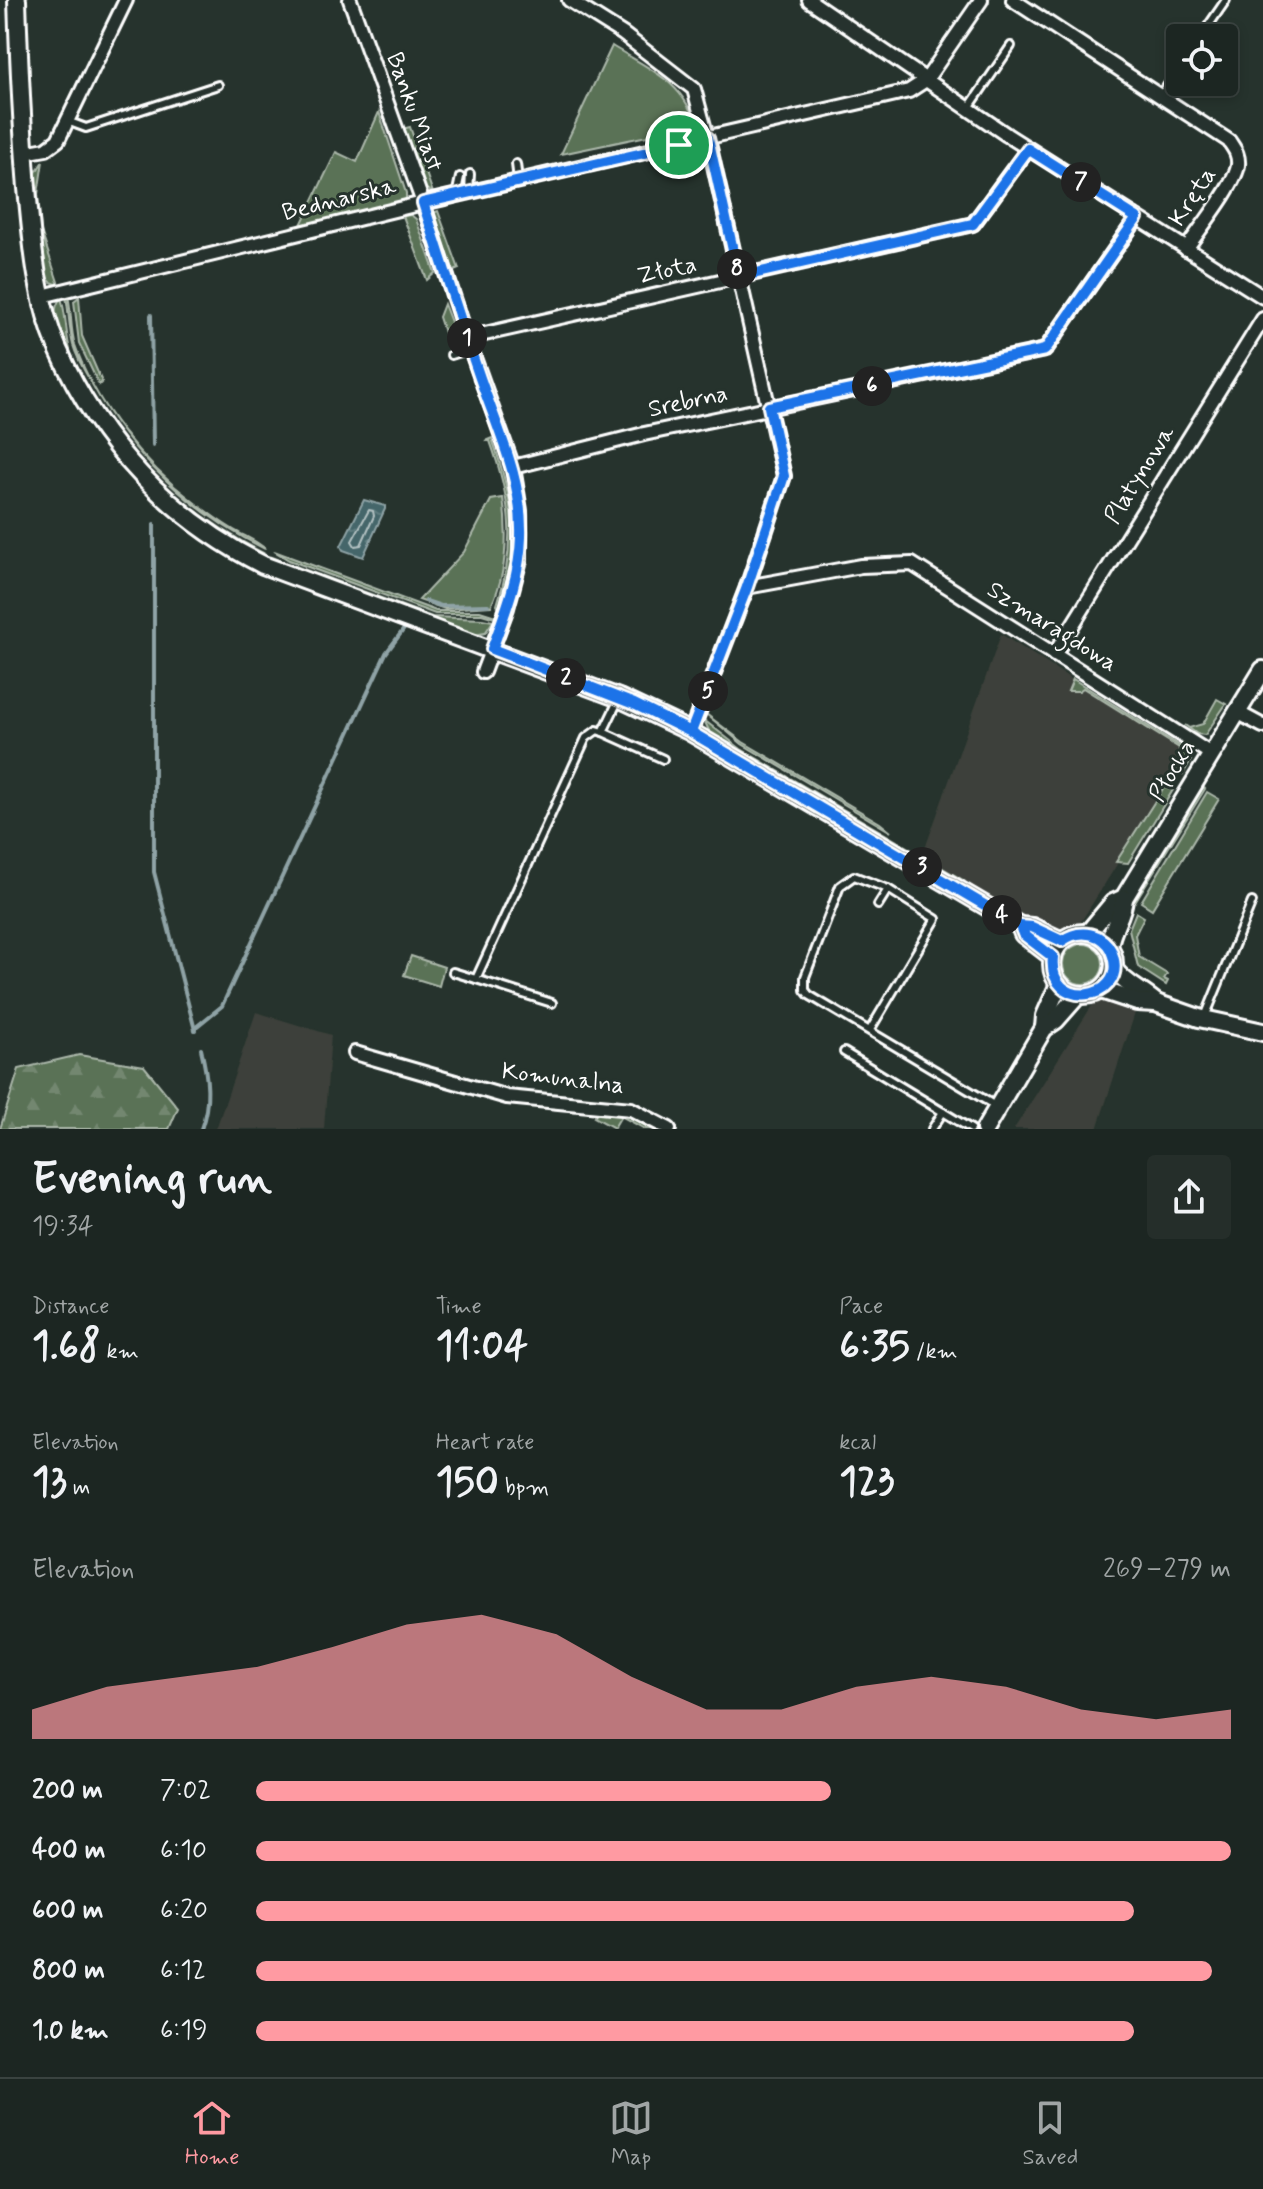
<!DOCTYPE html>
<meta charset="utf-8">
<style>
:root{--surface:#1c2622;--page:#252e2a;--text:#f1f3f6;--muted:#a0a5a5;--line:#3a4340;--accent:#ff9aa2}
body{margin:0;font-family:Mynerve,sans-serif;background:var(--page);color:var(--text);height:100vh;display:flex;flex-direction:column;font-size:30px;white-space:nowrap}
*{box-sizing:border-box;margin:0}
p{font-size:26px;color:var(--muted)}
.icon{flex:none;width:44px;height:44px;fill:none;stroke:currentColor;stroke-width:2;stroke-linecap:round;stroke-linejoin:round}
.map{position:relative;height:1129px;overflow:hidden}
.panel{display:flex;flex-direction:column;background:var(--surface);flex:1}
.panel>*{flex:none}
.fabs{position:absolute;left:1166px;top:24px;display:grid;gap:16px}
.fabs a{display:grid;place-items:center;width:72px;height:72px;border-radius:8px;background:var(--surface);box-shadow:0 4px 12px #0003,0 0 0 2px var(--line);font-size:40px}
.pin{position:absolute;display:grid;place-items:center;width:68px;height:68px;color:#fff;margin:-34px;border:4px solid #fff;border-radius:50%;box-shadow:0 2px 8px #0007}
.km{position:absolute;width:40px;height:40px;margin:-20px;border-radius:50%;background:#222;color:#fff;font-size:22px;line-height:40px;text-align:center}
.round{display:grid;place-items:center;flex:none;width:84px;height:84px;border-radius:8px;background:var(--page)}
.head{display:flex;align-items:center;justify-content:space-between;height:136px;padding:0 32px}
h1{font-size:44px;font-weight:700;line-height:60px}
.stats{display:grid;grid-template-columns:repeat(3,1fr);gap:12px;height:136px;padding:8px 32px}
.stats div{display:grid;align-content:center}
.stats b{font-size:40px;font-weight:700}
.stats small{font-size:22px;font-weight:400}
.stats p{font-size:22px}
.chart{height:224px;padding:16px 32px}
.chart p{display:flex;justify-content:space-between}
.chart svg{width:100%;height:144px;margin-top:8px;fill:var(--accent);opacity:.7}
ul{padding:0 32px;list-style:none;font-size:26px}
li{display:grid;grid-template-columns:128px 96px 1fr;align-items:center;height:60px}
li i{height:20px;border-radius:10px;background:var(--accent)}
.dock{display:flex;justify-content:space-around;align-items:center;height:112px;border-top:2px solid var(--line);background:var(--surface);font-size:22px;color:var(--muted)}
.dock a{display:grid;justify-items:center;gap:4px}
.dock .on{color:var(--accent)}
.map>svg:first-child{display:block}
</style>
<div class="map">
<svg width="1263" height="1129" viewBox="0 0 1263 1129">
<defs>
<pattern id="forest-firs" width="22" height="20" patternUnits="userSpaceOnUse" patternTransform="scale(2)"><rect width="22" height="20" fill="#5a7257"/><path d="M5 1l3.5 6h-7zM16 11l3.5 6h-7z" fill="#738770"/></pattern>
<pattern id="park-crowns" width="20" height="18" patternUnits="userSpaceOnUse" patternTransform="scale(2)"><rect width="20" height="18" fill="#5a7257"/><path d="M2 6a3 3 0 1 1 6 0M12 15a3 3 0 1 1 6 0" fill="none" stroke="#738770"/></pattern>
<pattern id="water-ripples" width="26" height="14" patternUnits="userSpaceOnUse" patternTransform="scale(2)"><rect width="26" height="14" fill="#44666a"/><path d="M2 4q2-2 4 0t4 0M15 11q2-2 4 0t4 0" fill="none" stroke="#607d80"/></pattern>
</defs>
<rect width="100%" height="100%" fill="#26332d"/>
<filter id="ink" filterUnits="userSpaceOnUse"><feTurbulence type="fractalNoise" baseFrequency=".0125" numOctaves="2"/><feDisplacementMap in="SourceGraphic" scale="16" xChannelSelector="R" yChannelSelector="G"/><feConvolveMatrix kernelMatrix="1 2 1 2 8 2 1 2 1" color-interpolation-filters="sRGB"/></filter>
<g filter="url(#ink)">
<!-- built -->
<g fill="#3c413a">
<path d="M1001,634L1179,748L1182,761L1067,944L922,857Z"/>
<path d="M1098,996L1137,1007L1097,1129H1014Z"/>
<path d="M256,1012L331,1035L324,1129H216Z"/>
</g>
<!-- grass -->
<g fill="#5a7257" stroke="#acb8ab" stroke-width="2">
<path d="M612,46C646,67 687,83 695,126L561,154Z"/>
<path d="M379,112L406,193V199L402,203L299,229L336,152L357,162Z"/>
<path d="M410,127L433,193L423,187L402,129Z"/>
<path d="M43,161L38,194L41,231L59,285L51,282L45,276L41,254L33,177Z"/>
<path d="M438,211L459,269L452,272L433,217V213Z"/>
<path d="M411,215L416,219L435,273L427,280L403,216Z"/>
<path d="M66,296H68C72,312 70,329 75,345C96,406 143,463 194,502C207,512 220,522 234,530C244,536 259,542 265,549C192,513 131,456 92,384C85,372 77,359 73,345C69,330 69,312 66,296Z"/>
<path d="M79,297L82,336L102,382L99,385L79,343L74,301Z"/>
<path d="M61,298C67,316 65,335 71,353C105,441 181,510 263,553L261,555C175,508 100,437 65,344C59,328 49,313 61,298Z"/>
<path d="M444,304L461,348L450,351L439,317Z"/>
<path d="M492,438C513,499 522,546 499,608L497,605C517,544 511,500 490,441H485Z"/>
<path d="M503,498C508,534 507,573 491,606L445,609L419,600L464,552L491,500Z"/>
<path d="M274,551L436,611H480L496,616L495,618L482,614H435L289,560Z"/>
<path d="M271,557L432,617L482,619L493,621L485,633L474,635L289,568L272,561Z"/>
<path d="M1073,679L1186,750L1191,760L1183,774H1172L1179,762V748L1083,688L1079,691H1068Z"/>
<path d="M1217,699L1226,704L1205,735L1197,734L1185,725L1189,728L1203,724Z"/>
<path d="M706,714L743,742L880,823L891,832L742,744Z"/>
<path d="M704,720L741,749L963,880L958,881L711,735Z"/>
<path d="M1164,787L1173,790L1128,863L1116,862Z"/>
<path d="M1203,787L1205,789L1136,900V897Z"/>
<path d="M1207,792L1219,799L1152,909L1141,902Z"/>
<path d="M1136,912L1144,917L1135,935L1139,957L1167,974L1164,979L1168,981L1166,985L1138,967L1129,929Z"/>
<circle cx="1083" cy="964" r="20"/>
<path d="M609,1110L633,1115L658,1129H645L621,1116L614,1128L594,1117L599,1112Z"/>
</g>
<!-- forest -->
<path fill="url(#forest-firs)" stroke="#acb8ab" stroke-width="2" d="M79,1055L144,1066L178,1108L169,1129H0L19,1069Z"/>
<!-- park -->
<path fill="url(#park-crowns)" stroke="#acb8ab" stroke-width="2" d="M411,956L444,967L439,986L404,975Z"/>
<!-- water -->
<path fill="url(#water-ripples)" stroke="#8fa3a6" stroke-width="2" d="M364,500L385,506V509L363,557L343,550L341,546Z"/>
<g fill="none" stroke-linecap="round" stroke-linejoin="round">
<!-- shore -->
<path stroke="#b4c2c3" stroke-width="2" d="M369,510L373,511L374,516L361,545L355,546L352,541Z"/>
<!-- stream -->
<g stroke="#8fa3a6" stroke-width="4">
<path d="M151,315L153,445"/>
<path d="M154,524V872L195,1030"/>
<path d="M426,601L441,606L488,605"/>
<path d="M196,1027L222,1006L386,653L404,629"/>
<path d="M201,1049C208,1078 211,1101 201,1129"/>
</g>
<defs>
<g id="service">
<path d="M1200,38L1226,0"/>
<path d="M1160,96L1180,68"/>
<path d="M968,109L1011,46"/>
<path d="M67,121L86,128L218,85"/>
<path d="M516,164L518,180"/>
<path d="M469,191L470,174"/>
<path d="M456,196L460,177"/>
<path d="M451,355L470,349"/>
<path d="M618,701L603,732L663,759"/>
<path d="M878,905L888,889"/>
<path d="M453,972L476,979"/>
<path d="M552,1003L476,979L586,738L597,730L603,732"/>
<path d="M1205,1017L1252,902"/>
<path d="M870,1030L936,919L888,889L854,876L840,886L805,977V990L809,995L997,1107"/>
<path d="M844,1052L971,1129"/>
<path d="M932,1129L943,1112"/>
</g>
<g id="minor">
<path d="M350,0L423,203L467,338L513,467L520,511V560L507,608L483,672"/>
<path d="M569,0L623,34L694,89L710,148L784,476L747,587L691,732"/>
<path d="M809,0L1007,135L1263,297"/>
<path d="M1013,0L1229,141C1234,149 1239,154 1238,165C1236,184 1198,231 1186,249"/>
<path d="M24,153L46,149L58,140L126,0"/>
<path d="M42,296L423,203L909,91L926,80L981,0"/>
<path d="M467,338L973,224L1028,149"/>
<path d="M513,467L644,434L1045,350L1137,218"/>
<path d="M747,587L861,566L912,564L1211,754"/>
<path d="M1054,655L1263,319"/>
<path d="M1237,712L1263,726"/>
<path d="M355,1053L507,1097L631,1109L669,1129"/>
</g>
<g id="tertiary">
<path d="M17,0C19,63 22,125 27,188C32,242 36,299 58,349C100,444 170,518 263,565L619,698L689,731L1020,926L1032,927L1062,941"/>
<path d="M1020,926L1023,934L1053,957"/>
<circle cx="1083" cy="964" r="31"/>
<path d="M1088,933L1113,903L1124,898L1263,670"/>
<path d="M1109,946C1111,929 1123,915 1124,898"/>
<path d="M1114,969C1124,984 1143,991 1156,1003"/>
<path d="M1101,990L1137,1002L1156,1003L1199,1018L1263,1032"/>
<path d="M1044,1028L1045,1016L1059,984"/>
<path d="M985,1129L1044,1028L1056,1020L1078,995"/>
</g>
</defs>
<!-- service casing -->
<use href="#service" stroke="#fff" stroke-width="12"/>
<!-- minor casing -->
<use href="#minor" stroke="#fff" stroke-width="18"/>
<!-- tertiary casing -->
<use href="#tertiary" stroke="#fff" stroke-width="22"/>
<!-- service -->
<use href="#service" stroke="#26332d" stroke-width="6"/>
<!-- minor -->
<use href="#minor" stroke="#26332d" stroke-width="12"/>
<!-- tertiary -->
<use href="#tertiary" stroke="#26332d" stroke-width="16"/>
</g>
</g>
<g fill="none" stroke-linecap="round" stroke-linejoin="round" filter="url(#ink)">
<defs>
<path id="route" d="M679,145L423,203C442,261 460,320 480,378C498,430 523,481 521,537C520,576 505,613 492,649L634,704L691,732L1020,926L1023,934L1053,957C1047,1012 1127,1002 1113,956C1111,948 1105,941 1098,937C1085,931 1073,933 1062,941L1032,927L1020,926L691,732L747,587L784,476L769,407L1045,350L1137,218L1028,149L973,224L739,277L708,138L679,145"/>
</defs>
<!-- route casing -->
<use href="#route" stroke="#fff" stroke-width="16"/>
<!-- route -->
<use href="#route" stroke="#1a73e8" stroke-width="10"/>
</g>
<g text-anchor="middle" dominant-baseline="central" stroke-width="6" stroke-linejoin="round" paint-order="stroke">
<!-- street labels -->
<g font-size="24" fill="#fff" stroke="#26332d">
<text transform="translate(414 112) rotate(70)">Banku Miast</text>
<text transform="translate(1193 197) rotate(-57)">Kręta</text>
<text transform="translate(339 200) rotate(-14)">Bednarska</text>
<text transform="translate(667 271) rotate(-12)">Złota</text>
<text transform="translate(688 402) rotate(-12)">Srebrna</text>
<text transform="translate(1140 475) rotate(-58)">Platynowa</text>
<text transform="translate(1052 627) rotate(32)">Szmaragdowa</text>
<text transform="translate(1173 771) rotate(-59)">Płocka</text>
<text transform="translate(563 1079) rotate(7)">Komunalna</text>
</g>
</g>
</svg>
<div class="fabs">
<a><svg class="icon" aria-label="locate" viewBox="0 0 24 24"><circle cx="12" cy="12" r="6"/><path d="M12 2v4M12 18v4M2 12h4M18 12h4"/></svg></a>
</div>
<div class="pin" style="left:679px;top:145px;background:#1e9e55"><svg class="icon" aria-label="arrive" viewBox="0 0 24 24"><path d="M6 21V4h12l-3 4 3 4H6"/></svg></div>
<b class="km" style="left:467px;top:338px">1</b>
<b class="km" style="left:566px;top:678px">2</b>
<b class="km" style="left:922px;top:867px">3</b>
<b class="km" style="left:1002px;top:915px">4</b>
<b class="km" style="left:708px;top:691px">5</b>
<b class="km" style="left:872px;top:386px">6</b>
<b class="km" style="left:1081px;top:182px">7</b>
<b class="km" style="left:737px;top:269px">8</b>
</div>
<section class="panel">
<div class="head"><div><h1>Evening run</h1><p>19:34</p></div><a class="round"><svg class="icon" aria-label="share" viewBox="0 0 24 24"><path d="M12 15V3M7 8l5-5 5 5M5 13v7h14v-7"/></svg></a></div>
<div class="stats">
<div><p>Distance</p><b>1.68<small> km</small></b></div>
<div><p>Time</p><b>11:04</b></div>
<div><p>Pace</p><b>6:35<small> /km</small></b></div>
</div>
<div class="stats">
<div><p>Elevation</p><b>13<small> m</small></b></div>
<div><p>Heart rate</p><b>150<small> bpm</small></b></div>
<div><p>kcal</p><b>123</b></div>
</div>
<div class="chart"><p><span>Elevation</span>269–279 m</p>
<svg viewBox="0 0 160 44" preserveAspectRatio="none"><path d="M0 44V35L10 28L20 25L30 22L40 16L50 9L60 6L70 12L80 25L90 35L100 35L110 28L120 25L130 28L140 35L150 38L160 35V44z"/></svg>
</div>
<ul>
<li><b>200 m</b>7:02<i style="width:59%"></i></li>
<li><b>400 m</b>6:10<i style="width:100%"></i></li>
<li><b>600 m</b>6:20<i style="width:90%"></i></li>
<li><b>800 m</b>6:12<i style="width:98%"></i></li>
<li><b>1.0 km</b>6:19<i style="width:90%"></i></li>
</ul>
</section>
<nav class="dock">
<a class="on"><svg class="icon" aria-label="home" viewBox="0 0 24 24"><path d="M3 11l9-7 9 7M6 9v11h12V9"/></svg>Home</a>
<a><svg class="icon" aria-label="map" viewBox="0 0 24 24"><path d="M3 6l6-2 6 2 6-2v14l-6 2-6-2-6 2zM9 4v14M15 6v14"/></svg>Map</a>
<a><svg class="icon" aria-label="saved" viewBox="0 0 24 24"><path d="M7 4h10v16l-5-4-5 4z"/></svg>Saved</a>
</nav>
